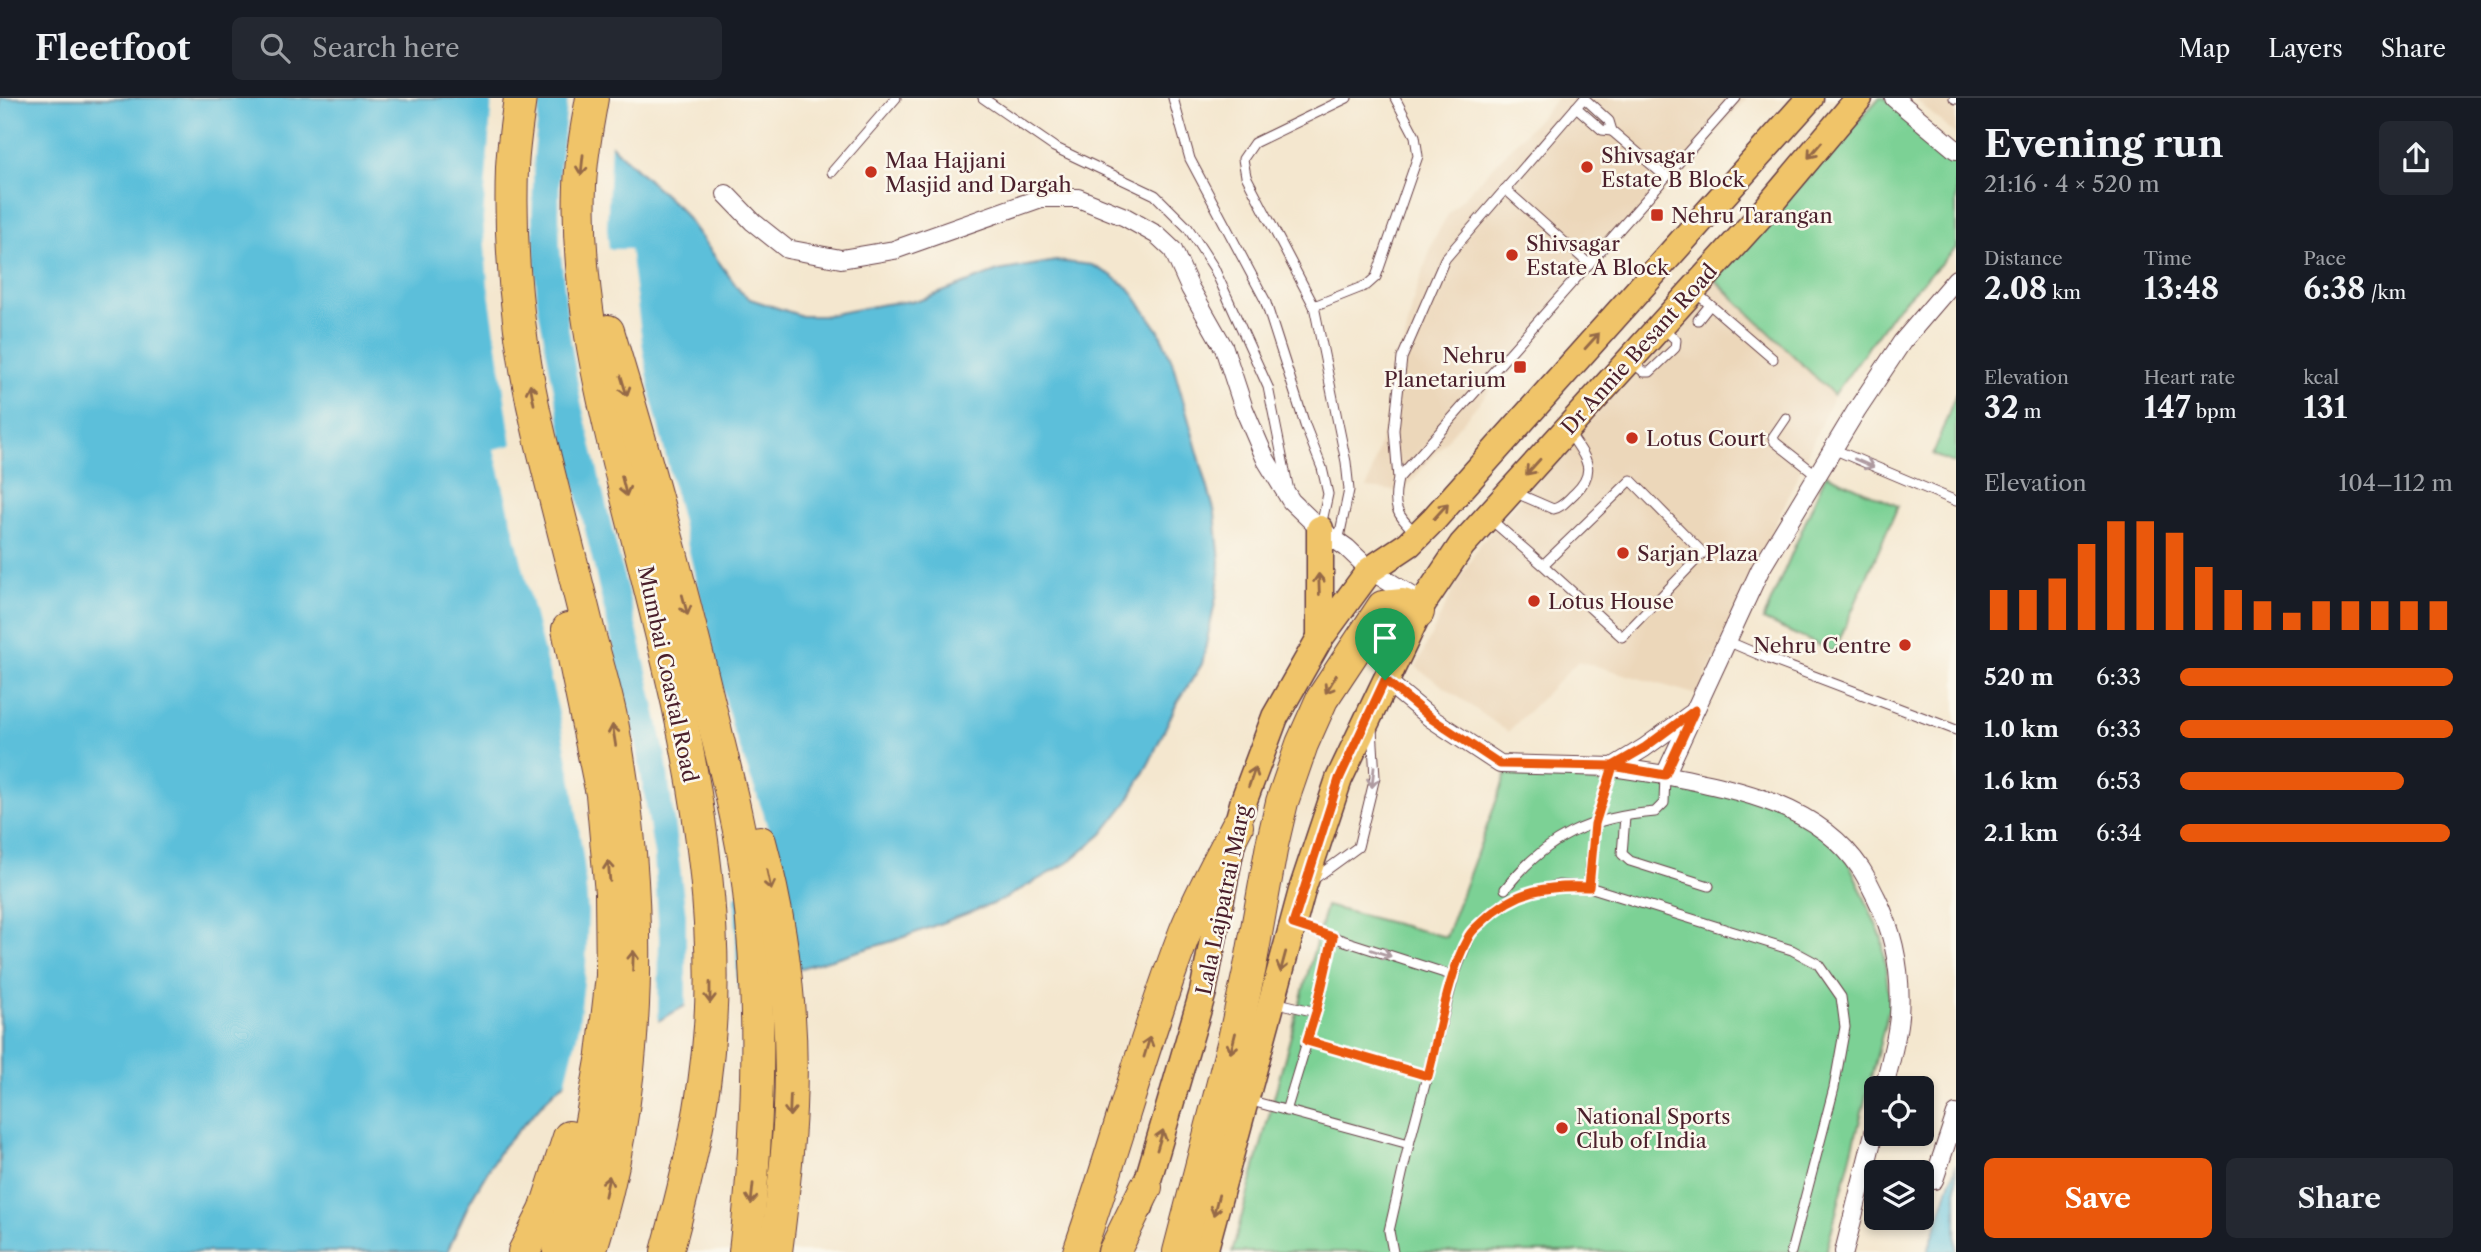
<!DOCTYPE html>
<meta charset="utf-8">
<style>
:root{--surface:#171b24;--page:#242831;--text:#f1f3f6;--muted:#9ea1a6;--line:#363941;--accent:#ea580c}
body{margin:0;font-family:"Libre Caslon Text",serif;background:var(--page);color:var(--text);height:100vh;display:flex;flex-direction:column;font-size:26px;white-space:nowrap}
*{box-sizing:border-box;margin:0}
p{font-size:23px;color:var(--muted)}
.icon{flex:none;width:38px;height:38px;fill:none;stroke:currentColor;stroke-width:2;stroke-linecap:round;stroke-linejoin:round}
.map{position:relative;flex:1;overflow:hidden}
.side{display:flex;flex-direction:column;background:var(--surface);width:525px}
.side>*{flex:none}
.tools{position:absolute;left:1864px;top:978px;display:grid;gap:14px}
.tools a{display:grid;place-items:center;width:70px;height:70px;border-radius:10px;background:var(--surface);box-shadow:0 4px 10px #0003;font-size:35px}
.pin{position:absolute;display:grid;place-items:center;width:60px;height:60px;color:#fff;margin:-72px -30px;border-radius:50% 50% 50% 0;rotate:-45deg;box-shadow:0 0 7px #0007}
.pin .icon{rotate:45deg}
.round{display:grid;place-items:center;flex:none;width:74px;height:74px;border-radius:10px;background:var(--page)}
.summary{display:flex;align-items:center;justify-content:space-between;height:119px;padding:0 28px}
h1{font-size:38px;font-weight:800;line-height:52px}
.figures{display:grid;grid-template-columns:repeat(3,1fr);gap:10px;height:119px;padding:7px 28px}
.figures div{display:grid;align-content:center}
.figures b{font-size:30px;font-weight:800}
.figures small{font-size:19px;font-weight:400}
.figures p{font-size:19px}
.chart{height:196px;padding:14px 28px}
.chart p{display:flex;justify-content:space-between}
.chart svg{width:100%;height:126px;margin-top:7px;stroke:var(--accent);stroke-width:6}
.button{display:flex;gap:14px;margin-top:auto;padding:14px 28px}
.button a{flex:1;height:80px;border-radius:10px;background:var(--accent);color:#fff;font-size:28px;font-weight:800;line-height:80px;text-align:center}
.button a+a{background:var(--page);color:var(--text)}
ul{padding:0 28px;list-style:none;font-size:23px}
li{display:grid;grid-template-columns:112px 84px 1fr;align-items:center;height:52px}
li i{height:18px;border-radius:9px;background:var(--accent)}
header{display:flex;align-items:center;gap:42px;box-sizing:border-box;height:98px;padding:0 35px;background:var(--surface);border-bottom:2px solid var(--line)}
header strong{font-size:33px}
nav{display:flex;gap:38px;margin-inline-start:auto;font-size:24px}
.search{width:490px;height:63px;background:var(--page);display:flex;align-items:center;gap:18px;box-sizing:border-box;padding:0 24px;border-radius:10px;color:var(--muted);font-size:26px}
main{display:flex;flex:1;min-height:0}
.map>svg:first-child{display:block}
</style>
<header>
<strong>Fleetfoot</strong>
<div class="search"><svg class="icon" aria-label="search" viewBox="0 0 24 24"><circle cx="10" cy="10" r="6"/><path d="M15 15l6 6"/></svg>Search here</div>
<nav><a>Map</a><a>Layers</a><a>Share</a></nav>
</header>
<main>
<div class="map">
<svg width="1956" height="1154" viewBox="0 0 1956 1154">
<rect width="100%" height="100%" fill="#fbf7ec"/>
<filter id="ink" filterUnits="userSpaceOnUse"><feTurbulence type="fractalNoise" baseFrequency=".0143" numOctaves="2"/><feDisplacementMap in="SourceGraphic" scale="14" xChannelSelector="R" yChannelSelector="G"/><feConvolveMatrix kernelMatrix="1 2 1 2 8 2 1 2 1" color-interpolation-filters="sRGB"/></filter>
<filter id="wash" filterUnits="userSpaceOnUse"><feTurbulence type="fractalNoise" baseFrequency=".00686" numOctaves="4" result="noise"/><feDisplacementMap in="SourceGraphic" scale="28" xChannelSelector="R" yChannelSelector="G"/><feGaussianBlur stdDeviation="1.57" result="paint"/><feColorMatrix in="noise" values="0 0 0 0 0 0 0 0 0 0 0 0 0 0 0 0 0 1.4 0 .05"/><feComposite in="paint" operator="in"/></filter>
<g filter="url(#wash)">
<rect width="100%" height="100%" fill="#f4e7cf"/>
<!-- built -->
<g fill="#ecd7ba">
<path d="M1558,0H1747L1574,194L1405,391L1397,393L1367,390L1393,299L1414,199L1434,141L1449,115Z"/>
<path d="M1914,0H1956V37Z"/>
<path d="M1715,182L1834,297L1698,597L1578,563L1508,634L1416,569L1453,492L1481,445Z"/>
</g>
<!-- green -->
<g fill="#7cd195" stroke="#637860" stroke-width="2">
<path d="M1879,0H1885L1956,60V150L1895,212L1834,297L1715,182Z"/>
<path d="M1956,295V366L1933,357Z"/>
<path d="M1826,376L1898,408L1834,554L1763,522Z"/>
<path d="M1510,666L1602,686L1711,688L1783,704L1844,753L1882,840L1890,906L1826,1154H1232L1326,808L1446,839Z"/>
</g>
<!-- water -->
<g fill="#5bbfda" stroke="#526f82" stroke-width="2">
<path d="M0,0H567L616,52L681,112L740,193L750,201L802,218H823L885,206L921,202L998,173L1056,163L1092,167L1111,177L1129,190L1159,233L1172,263L1215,415L1220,464L1217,495L1202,566L1176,607L1150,663L1128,703L1102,736L1069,764L998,804L893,843L699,900L621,944L555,992L501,1051L470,1103L447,1154H0Z"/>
<path d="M1956,1066V1154H1928Z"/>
</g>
<!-- pier -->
<g fill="#f4e7cf">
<path d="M492,0H540L534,55L532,122L537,204L562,335L636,647L654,757L659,839L658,927L623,947L564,990L578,934L586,867L588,815L584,765L573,689L558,611L494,351L512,347L488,187L483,121Z"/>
<path d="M568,0H571L611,43L607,130L609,151H630L642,244L651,298L732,629L763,714L781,779L735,798L737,892L700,903L686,911V817L666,659L641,547L581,304L569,233L560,149L559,109L560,68Z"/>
</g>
</g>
<g filter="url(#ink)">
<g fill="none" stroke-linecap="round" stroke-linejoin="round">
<defs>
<g id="service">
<path d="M983,0L1054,49L1155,97L1188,130L1214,170L1268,289L1288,388"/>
<path d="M1173,0L1190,61L1265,202L1305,327L1322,370L1328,396L1321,428"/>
<path d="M1954,0L1956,1"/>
<path d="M1576,9L1602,32L1612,33L1609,23L1584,0"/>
<path d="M1612,33L1666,79"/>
<path d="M832,74L896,0"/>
<path d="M1505,91L1589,166"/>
<path d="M1694,193L1773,261"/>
<path d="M1314,208L1367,187L1376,179L1418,58L1415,38L1395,0"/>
<path d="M1698,222L1710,207"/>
<path d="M1632,264L1644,274H1650L1675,250L1676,242L1662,229"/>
<path d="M1786,320L1773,339L1775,344L1817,377"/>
<path d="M1833,351L1956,403"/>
<path d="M1398,381L1394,332L1402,260L1445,161L1584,0"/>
<path d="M1514,394L1553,411C1563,409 1568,401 1575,395C1600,371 1583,357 1568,333"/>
<path d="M1489,420L1543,467L1631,382L1703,455L1622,539L1543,467"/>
<path d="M1416,435C1396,417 1392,408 1398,381L1736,0"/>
<path d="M1338,444L1349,392L1346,364L1314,208L1246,78L1243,61L1254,45L1347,0"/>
<path d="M1727,543L1769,561L1956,632"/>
<path d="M1625,719L1622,756L1630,763L1709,788"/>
<path d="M1314,781L1358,749L1375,679L1372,630"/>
<path d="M1589,789L1595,726L1613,669"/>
<path d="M1505,791C1546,739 1590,719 1655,714L1664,705L1665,677"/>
<path d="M1295,827L1454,878"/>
<path d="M1274,904L1316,914"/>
<path d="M1307,943L1428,978"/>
<path d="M1248,1002L1409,1046"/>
<path d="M1286,1013L1316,914L1333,839"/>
<path d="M1393,1154L1389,1133L1409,1046L1454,878L1470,836L1491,815L1518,798L1558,787L1589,789L1792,852L1818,866L1841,899L1845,929L1834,990L1791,1154"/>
</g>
<g id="minor">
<path d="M1894,0L1956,52"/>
<path d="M726,96L753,124L787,151L841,161L894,152L1041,100H1078L1125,119L1157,137L1173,152L1190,190L1224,250L1244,311L1266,362L1291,403L1320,431L1347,450L1370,472L1420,503"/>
<path d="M1385,582L1432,621L1500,666L1613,669L1665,677L1760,472L1856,313L1902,244L1956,181"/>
<path d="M1613,669L1644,650L1691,616"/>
<path d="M1665,677C1735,691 1818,706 1861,771C1867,780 1871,790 1876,799C1895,837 1902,875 1899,918C1897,942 1889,967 1884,990"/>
<path d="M1934,1082L1956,1016"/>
<path d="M1844,1154L1876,1027"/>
</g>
<g id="primary">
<path d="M1320,540V431"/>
<path d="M1140,1109L1203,894L1231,749L1244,702L1275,619L1320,540L1370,472L1409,446L1434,421L1810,0"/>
<path d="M1204,1154L1303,789L1339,681L1423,505L1462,447L1760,118L1859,0"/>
</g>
<g id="motorway">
<path d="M520,0C517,23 513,47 512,70C509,160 519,251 540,339C556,406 574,472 590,539C598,567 606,595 612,624C645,799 644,984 590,1154"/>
<path d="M592,0C587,29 581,58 580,88C576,188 599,288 623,384C642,458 661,532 678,607C700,708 717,826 710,929C705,1006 687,1080 667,1154"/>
<path d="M608,233C645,356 679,480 709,605C723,664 740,725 748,785C763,908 759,1031 745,1154"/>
<path d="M760,744C783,830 794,920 790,1010C788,1058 782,1106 776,1154"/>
<path d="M524,1154L545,1113L569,1039"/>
<path d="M559,1154L583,1067L603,957L612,878L611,795L602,696L568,531"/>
<path d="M1079,1154C1116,1048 1145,938 1185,834C1200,797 1219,763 1237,728"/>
<path d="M1114,1154L1146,1089"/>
<path d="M1179,1154L1233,946L1250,869L1272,747L1282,704L1302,646L1322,601L1383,509L1403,507L1418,514"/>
</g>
</defs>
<!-- service casing -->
<use href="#service" stroke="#643d44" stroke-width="11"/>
<!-- minor casing -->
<use href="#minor" stroke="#643d44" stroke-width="20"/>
<!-- primary casing -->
<use href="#primary" stroke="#643d44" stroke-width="29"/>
<!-- motorway casing -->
<use href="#motorway" stroke="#643d44" stroke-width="34"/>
<!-- service -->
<use href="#service" stroke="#fff" stroke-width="9"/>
<!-- minor -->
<use href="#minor" stroke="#fff" stroke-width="18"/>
<!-- primary -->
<use href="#primary" stroke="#f0c469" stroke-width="26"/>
<!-- motorway -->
<use href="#motorway" stroke="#f0c469" stroke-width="32"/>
</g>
<!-- one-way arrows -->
<defs><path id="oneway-shaft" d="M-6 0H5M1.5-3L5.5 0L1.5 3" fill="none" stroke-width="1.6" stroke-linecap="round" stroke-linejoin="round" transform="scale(1.75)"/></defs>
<g stroke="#956947">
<use href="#oneway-shaft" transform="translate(1815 52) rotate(130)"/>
<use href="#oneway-shaft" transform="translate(582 67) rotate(96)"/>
<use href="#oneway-shaft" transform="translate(1592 243) rotate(-48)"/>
<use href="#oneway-shaft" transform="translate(624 288) rotate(73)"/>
<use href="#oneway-shaft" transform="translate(532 296) rotate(-101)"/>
<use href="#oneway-shaft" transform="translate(1533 369) rotate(132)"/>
<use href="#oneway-shaft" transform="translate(624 388) rotate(76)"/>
<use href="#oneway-shaft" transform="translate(1441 413) rotate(-48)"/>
<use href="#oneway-shaft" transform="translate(1319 486) rotate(-92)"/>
<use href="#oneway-shaft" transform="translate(685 507) rotate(75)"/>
<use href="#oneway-shaft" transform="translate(1331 586) rotate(121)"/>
<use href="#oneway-shaft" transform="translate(614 637) rotate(-99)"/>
<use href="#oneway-shaft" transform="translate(1252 679) rotate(-71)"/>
<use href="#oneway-shaft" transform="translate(609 773) rotate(-95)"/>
<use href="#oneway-shaft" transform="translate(769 782) rotate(78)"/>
<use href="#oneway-shaft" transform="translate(633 863) rotate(-88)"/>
<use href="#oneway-shaft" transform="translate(1283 864) rotate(105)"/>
<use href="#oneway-shaft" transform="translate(710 895) rotate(90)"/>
<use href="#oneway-shaft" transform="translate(1233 945) rotate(104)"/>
<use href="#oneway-shaft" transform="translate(1147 949) rotate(-73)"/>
<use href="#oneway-shaft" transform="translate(790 1008) rotate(92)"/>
<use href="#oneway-shaft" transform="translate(1160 1042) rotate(-73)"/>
<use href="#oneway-shaft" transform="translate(607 1088) rotate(-78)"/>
<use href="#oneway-shaft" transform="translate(752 1096) rotate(96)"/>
<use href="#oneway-shaft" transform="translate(1216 1107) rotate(105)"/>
</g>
<g stroke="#ae9aa0">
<use href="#oneway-shaft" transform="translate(1864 365) rotate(23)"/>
<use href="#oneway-shaft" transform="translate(1373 679) rotate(96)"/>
<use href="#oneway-shaft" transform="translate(1381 855) rotate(18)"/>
</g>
</g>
<g fill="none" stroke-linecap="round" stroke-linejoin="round" filter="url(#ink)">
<defs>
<path id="route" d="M1385,582L1339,681L1293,826L1333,839L1316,914L1307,943L1428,978C1439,936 1448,875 1469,838C1472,832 1479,827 1484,822C1516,792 1547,787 1589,789L1595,726L1613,668L1644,650L1695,612L1665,677L1613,668L1500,666L1432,621L1385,582"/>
</defs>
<!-- route casing -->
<use href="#route" stroke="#fff" stroke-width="14"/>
<!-- route -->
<use href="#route" stroke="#ea580c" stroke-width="9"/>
</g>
<!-- markers -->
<g fill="#c8321e" stroke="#fbf7ec" stroke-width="2.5">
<circle cx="1587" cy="69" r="7"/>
<circle cx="871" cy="74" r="7"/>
<rect x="1650" y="110" width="14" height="14" rx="3.5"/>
<circle cx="1512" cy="157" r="7"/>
<rect x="1513" y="262" width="14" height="14" rx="3.5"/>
<circle cx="1632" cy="340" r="7"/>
<circle cx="1623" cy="455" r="7"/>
<circle cx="1534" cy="503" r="7"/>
<circle cx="1905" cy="547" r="7"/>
<circle cx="1562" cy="1030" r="7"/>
</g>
<g text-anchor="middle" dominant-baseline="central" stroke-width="5" stroke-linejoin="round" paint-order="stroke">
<!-- poi labels -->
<g font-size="21" fill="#4a1f2b" stroke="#fbf7ec" text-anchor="start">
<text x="1601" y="57">Shivsagar<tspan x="1601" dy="24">Estate B Block</tspan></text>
<text x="885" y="62">Maa Hajjani<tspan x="885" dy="24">Masjid and Dargah</tspan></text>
<text x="1671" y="117">Nehru Tarangan</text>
<text x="1526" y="145">Shivsagar<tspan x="1526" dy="24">Estate A Block</tspan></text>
<text x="1506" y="257" text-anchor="end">Nehru<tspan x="1506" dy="24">Planetarium</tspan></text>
<text x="1646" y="340">Lotus Court</text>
<text x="1637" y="455">Sarjan Plaza</text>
<text x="1548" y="503">Lotus House</text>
<text x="1891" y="547" text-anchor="end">Nehru Centre</text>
<text x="1576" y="1018">National Sports<tspan x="1576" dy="24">Club of India</tspan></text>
</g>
<!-- street labels -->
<g font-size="21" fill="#4a1f2b" stroke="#fbf7ec">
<text transform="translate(1639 251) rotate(-48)">Dr Annie Besant Road</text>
<text transform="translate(668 576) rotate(78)">Mumbai Coastal Road</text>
<text transform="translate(1223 802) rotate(-78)">Lala Lajpatrai Marg</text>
</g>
</g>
</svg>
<div class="tools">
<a><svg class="icon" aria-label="locate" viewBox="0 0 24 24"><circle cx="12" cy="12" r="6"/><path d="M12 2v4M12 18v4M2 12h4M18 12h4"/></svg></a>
<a><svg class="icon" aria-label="layers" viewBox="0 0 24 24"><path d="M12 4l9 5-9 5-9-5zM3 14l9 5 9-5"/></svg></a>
</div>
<div class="pin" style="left:1385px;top:582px;background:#1e9e55"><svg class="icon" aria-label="arrive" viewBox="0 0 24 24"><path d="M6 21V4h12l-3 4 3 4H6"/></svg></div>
</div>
<section class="side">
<div class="summary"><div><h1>Evening run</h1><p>21:16 · 4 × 520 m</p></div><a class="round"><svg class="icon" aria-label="share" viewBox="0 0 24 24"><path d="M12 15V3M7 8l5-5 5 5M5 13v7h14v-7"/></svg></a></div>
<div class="figures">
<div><p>Distance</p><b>2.08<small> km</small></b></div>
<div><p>Time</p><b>13:48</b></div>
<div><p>Pace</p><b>6:38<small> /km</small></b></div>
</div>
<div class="figures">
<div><p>Elevation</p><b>32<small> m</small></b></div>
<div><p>Heart rate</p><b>147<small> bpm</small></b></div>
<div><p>kcal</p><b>131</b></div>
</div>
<div class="chart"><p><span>Elevation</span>104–112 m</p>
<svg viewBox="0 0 160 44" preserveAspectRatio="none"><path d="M5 44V30M15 44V30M25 44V26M35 44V14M45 44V6M55 44V6M65 44V10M75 44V22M85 44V30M95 44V34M105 44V38M115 44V34M125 44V34M135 44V34M145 44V34M155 44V34"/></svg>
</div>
<ul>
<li><b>520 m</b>6:33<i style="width:100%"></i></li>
<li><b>1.0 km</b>6:33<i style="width:100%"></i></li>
<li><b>1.6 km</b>6:53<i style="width:82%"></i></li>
<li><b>2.1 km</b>6:34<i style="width:99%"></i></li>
</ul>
<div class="button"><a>Save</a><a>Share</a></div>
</section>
</main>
